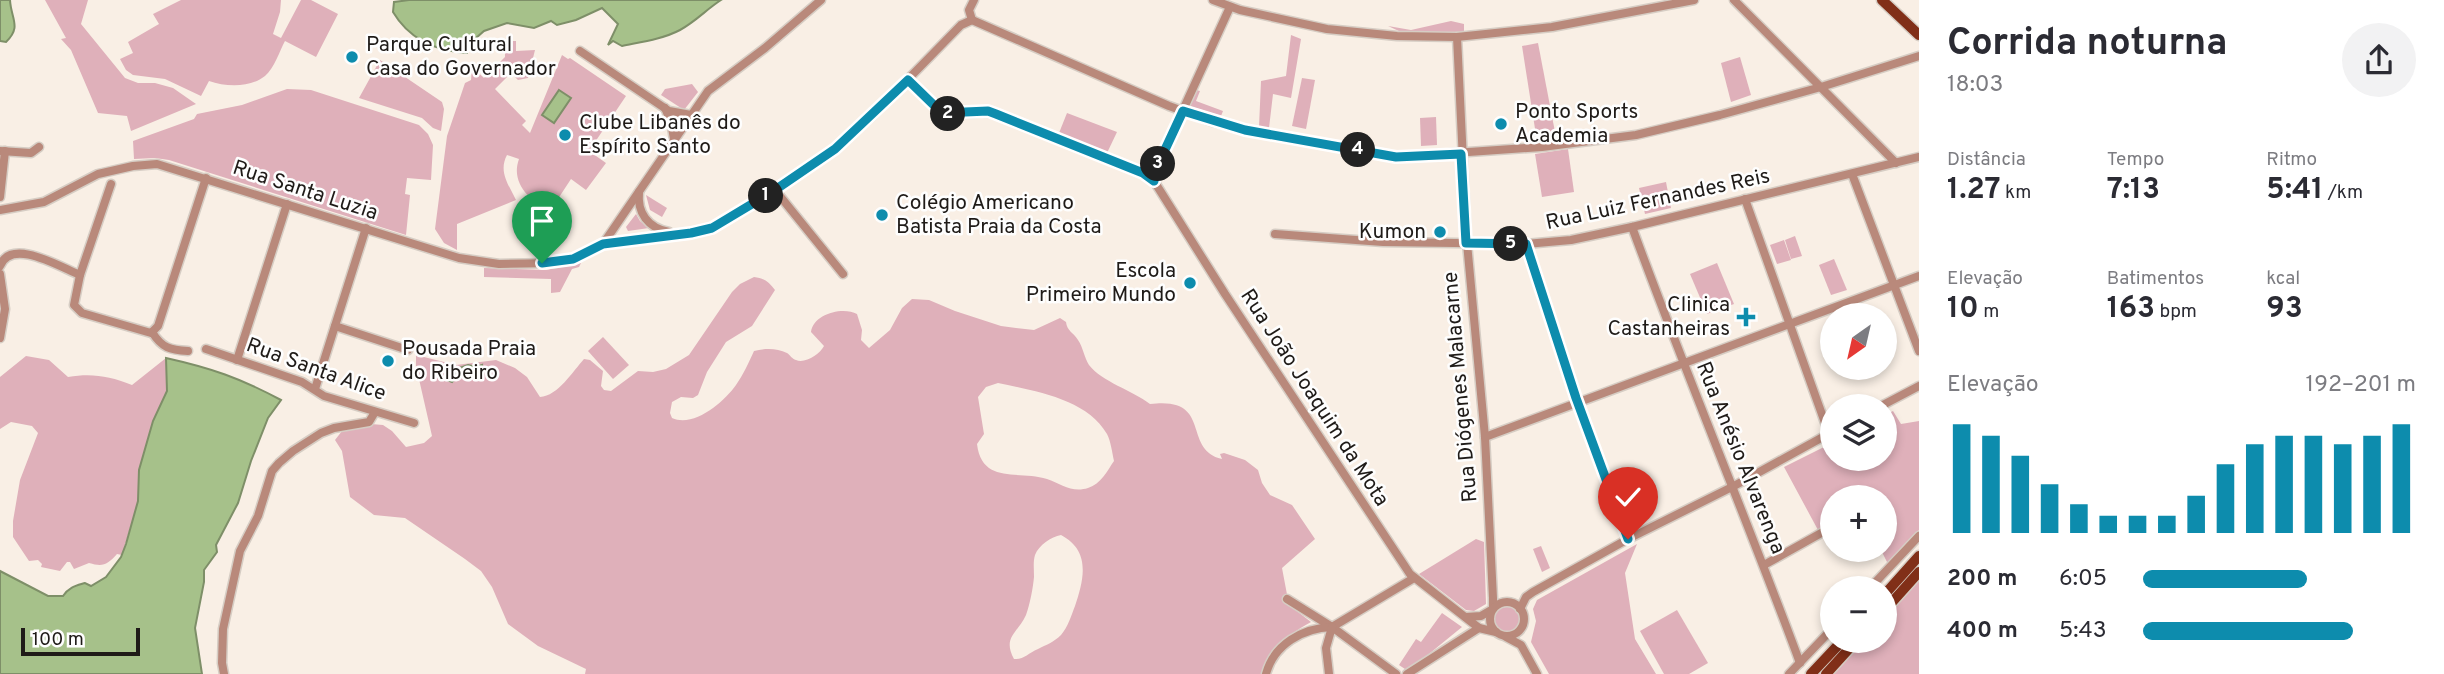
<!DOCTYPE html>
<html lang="pt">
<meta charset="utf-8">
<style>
:root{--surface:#fff;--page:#f2f2f3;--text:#2b2b33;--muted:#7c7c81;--accent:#0d8cad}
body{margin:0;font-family:Overpass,sans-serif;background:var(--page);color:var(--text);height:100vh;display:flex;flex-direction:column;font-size:26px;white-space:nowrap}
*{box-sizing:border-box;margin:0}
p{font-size:23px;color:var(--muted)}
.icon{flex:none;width:38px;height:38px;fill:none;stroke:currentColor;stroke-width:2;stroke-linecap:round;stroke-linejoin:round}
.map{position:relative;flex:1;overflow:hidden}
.drawer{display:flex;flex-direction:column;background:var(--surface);width:525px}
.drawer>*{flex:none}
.needle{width:46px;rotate:214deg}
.controls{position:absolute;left:1820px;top:303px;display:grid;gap:14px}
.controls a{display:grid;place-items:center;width:77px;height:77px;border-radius:50%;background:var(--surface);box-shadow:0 4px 10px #0003;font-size:35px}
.scale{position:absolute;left:21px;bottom:18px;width:119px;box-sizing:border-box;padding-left:7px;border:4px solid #1f1b18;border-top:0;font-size:19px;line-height:24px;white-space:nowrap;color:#1f1b18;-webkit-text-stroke:5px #fefefe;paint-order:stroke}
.pin{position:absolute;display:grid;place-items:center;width:60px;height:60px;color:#fff;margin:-72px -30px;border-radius:50% 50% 50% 0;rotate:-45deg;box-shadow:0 0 7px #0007}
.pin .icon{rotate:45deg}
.km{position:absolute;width:35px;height:35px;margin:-18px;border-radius:50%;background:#222;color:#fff;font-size:19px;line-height:35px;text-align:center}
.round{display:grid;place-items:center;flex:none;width:74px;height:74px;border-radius:37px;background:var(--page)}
.head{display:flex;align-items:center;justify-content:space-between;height:119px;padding:0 28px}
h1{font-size:38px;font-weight:700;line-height:52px}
.figures{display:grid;grid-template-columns:repeat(3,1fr);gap:10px;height:119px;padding:7px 28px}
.figures div{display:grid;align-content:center}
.figures b{font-size:30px;font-weight:700}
.figures small{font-size:19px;font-weight:400}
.figures p{font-size:19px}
.chart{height:196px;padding:14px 28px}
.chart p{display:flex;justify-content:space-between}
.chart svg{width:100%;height:126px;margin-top:7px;stroke:var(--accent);stroke-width:6}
ul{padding:0 28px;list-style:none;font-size:23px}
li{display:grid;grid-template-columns:112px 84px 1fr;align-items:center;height:52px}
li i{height:18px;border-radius:9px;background:var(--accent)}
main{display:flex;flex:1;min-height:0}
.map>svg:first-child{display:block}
</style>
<main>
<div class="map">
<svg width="1919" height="674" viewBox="0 0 1919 674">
<rect width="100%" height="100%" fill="#f9efe5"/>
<!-- green -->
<g fill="#dfb0ba" fill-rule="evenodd">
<path d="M45,0H88L81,24L125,78L138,83H155L173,88L196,104L131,131L127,116L98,113L71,50L61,39L66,38Z"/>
<path d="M181,0H281L280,12L273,34L281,38L301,0H311L338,14L316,57L285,41C280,50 274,69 265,76C250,88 226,87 209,81L201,96L165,79L133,75L126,70L120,59L133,53L128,42L159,24L153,14Z"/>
<path d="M1451,21L1464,24V32H1401L1388,26L1411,30Z"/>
<path d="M1291,35L1301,39L1291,98L1273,94L1269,128L1259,127L1261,81L1286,76Z"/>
<path d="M505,41H516V51L535,50L528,78L518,80L511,73L495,89L526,121L522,125L530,133L562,55L568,59L570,58L626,96L589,151L606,163L586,190L571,179L548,214C531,199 510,184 519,159L507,155C498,172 509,185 516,200L457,224V250L444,243L435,229L447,136L465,83L471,80L472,67L484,78L505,57Z"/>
<path d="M1538,43L1555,132L1536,135L1522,46Z"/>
<path d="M1740,57L1751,95L1731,102L1721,63Z"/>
<path d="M380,60L442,102L444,109L441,131L433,128L422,118L359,98Z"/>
<path d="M1302,78L1315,80L1306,129L1292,126Z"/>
<path d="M692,84L698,92L684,110L661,95L665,89Z"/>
<path d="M287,89L311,90L419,125L428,134L433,145L431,180L407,178L405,194L410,195L406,235L169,160L155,158L134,159L133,141L194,119L197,114L242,105Z"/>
<path d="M1196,90L1200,91L1196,101L1223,111L1221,116L1189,106Z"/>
<path d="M1067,113L1117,132L1107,153L1059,133Z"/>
<path d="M1436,117L1437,145L1421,146L1420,118Z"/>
<path d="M1568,149L1574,192L1542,197L1535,154Z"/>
<path d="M1666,182L1671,208L1645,214L1639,188Z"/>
<path d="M646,195L667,208L662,217L650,210Z"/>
<path d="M636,214L640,221L649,228L628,231L626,227Z"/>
<path d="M1795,236L1802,256L1791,259L1785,240Z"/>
<path d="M1784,240L1791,260L1777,264L1770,245Z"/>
<path d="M1834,259L1847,290L1831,295L1819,265Z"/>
<path d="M581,263L579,267L572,269L560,292L551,293V279L484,277V268L546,270Z"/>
<path d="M1717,263L1734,304L1707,314L1690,274Z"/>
<path d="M754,277C764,278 769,282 775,290L752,326L726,342L707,372L698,395L693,398L681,397L672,402L670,413L672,418C694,428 724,402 736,385C743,375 749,362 754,351C765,348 777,348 787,353C790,355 792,359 796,360C805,364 820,354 824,346L811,332C813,314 843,306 857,314L862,330L861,340L869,348L890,330L902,308L912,299L929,300L955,311L1001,326L1016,328L1034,330L1060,318L1066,322C1067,331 1073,332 1078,340C1083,347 1084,357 1089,365C1102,382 1132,390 1150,404C1214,396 1181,449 1222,459L1220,454L1224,453L1245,460L1258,470L1262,483L1270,495L1292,505L1315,539L1282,568L1289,605L1311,622C1292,632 1266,652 1262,674H585L586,669L538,646L508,624L492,587L481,571L465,559L405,518L374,515L350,497L342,451L335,440L342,431L371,424L383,425L392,431L406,447L424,443L432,436L416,366V355L456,365L496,360L515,368L527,377L540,397C558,396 573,371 584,359L590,360L603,371L601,386L604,390L611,391L638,371L653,372L666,369L689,355L732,292L740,284ZM998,383C1035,391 1087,399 1107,434C1111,442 1112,452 1114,461C1107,471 1101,484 1088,488C1072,493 1061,484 1047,479C1019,470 982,485 977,444L984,434L978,397L986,387ZM1061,535C1091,551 1084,579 1075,606C1071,616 1068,627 1061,635C1054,642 1046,645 1038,649C1028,653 1024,660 1014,659C1002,637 1018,633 1026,615C1030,604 1033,588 1034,577C1034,570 1033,561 1035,555C1039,545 1051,537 1061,535Z"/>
<path d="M603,337L629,365L613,379L588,351Z"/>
<path d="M26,356L49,360L68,377C92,373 109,376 132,385L166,358L167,391L153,421L139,470L138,501L122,555L117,554C107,565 103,567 89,563L74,569L70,562H67L60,571L41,567L42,564L38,560L29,561L13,537V521L20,480L38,433L32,426L11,422L0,429V377Z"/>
<path d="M1893,411L1901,424L1919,421V530L1888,564L1881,550H1885V543L1892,539L1885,526V497H1832V522L1818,530L1784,467L1832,443V458H1885V415Z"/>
<path d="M1476,539L1484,542L1486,604L1474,611L1466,610L1419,574Z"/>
<path d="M1637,544L1625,573L1635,639L1656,674H1549L1531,642L1536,621L1533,609L1537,600Z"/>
<path d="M1541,546L1550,568L1542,572L1533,549Z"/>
<path d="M1919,572V674H1819L1852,641L1885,640V607Z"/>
<circle cx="1507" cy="620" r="13"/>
<path d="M1677,610L1708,663L1689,674H1664L1640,631Z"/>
<path d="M1442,613L1462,627L1408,671L1399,665L1416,639L1421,642Z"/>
</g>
<!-- water -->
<g fill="#a6c18a" stroke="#7e8f68" stroke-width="2">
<path d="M0,0H10C11,19 22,27 6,42L0,41Z"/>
<path d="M409,0H721C707,9 695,22 680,30C663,39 641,42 622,46L613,41L608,45L618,24L602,8L576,20L557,25L551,21L534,28L507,23L484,31L467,46V53C436,51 409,39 393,12L394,2Z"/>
<path d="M559,90L571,98L554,123L542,115Z"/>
<path d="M166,358C211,368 240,378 281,400L268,418L251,461L238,503L216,545L217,552L204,570V582L195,628L202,674H0V571L48,596H63C69,587 75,586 85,583L91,586L106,577L121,557L126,544L138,501L139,470L153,421L167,391Z"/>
<path d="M468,365L476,367L482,365L481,373L477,374L468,370L461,373L452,382L445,379L453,378L459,368Z"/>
</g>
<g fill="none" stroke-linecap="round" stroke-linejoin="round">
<!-- canal -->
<g stroke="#a6c18a" stroke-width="9">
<path d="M1885,603L1919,566"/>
<path d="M1818,674L1850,640"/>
</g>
<defs>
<g id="minor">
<path d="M1213,0L1240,10L1327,29L1397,36L1457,37L1552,27L1694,0"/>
<path d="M1734,0L1896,163"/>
<path d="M972,20L1169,106L1213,122L1245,130L1397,157L1542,147L1636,135L1720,115L1821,87L1919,56"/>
<path d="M972,20L969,10L974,0"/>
<path d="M1457,37L1467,243L1485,437L1493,598V609L1481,616L1466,617"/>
<path d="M580,51L669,111L691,115"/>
<path d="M908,80L942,113C960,117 978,109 996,114L1143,173L1154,181L1225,294L1410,574L1479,628L1496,632"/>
<path d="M665,108L671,122L674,139"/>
<path d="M0,151L31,153L39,147"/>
<path d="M1852,174L1919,351"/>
<path d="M1154,181L1156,169L1230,7"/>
<path d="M111,184L80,275L74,305L82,313L151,333L158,326L206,178"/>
<path d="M775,190L843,274"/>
<path d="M639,192C637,213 648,228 669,232"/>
<path d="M0,197L5,151"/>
<path d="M1745,199L1829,434"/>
<path d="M0,210L44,202L98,174L133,166L157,164L459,258L499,264L556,263L573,259L603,244L691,233L712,228L775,190L835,149L872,116L961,25L972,20"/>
<path d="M1632,227C1686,374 1746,517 1800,663"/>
<path d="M1275,234L1383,242L1526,244L1571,240L1632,227L1919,157"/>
<path d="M603,244L708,91L765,48L821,0"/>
<path d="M1526,244L1577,401L1628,539"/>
<path d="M0,266C11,237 60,267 80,275"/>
<path d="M0,274L5,309L0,338"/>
<path d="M335,326L408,350"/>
<path d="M152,332C162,348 170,350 188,351"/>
<path d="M206,349L302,382L324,396L414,423"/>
<path d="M237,360L287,204"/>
<path d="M315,389L366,228"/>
<path d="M1881,406L1919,386"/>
<path d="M1485,437L1919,276"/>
<path d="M1764,565L1832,527"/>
<path d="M1870,588L1919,536"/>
<path d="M1287,599L1332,627L1396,674"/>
<circle cx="1507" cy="619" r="17"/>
<path d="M1520,609L1526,597L1533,592L1628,539L1734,486L1832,432"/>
<path d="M1332,627L1414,578"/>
<path d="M1506,637L1521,645L1537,674"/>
<path d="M224,674L222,663L223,629L240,551L258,516L272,471L279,463L293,451L321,433L334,428L369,422L375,412"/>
<path d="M1266,674C1274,644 1303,628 1332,627"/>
<path d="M1329,674L1326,648L1332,627"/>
<path d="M1407,674L1479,628"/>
<path d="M1789,674L1832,629"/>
</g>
<g id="major">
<path d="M1882,0L1919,35"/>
<path d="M1885,594L1919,556"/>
<path d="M1885,610L1919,572"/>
<path d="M1811,674L1843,640"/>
<path d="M1826,674L1857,640"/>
</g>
</defs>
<!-- minor casing -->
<use href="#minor" stroke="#d6cdc4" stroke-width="11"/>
<!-- major casing -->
<use href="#major" stroke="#d6cdc4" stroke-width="13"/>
<!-- minor -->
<use href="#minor" stroke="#b9897b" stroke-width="8"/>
<!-- major -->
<use href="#major" stroke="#812f18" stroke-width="10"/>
</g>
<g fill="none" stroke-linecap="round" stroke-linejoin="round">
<defs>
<path id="route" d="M542,263L573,259L603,244L691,233L712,228L775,190L835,149L908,80L942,113L988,111L996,114L1143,173L1154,181L1156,169L1183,111L1245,130L1396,157L1461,154L1466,243L1526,244L1576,398L1628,539"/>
</defs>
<!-- route casing -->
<use href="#route" stroke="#fff" stroke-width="14"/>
<!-- route -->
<use href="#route" stroke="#0d8cad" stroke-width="9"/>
</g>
<!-- markers -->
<g fill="#0d8cad" stroke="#fefefe" stroke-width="2.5">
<circle cx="352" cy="57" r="7"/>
<circle cx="1501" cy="124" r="7"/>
<circle cx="565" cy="135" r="7"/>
<circle cx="882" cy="215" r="7"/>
<circle cx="1440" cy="232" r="7"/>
<circle cx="1190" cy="283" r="7"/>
<path d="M1742.5 306.5h7v7h7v7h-7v7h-7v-7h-7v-7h7z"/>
<circle cx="388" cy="361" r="7"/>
</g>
<g text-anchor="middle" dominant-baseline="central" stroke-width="5" stroke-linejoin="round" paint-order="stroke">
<!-- poi labels -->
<g font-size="21" fill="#1f1b18" stroke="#fefefe" text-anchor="start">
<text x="366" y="45">Parque Cultural<tspan x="366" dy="24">Casa do Governador</tspan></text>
<text x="1515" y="112">Ponto Sports<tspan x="1515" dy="24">Academia</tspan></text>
<text x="579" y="123">Clube Libanês do<tspan x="579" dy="24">Espírito Santo</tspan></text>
<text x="896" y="203">Colégio Americano<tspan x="896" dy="24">Batista Praia da Costa</tspan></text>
<text x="1426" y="232" text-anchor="end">Kumon</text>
<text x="1176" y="271" text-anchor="end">Escola<tspan x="1176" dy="24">Primeiro Mundo</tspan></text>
<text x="1730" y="305" text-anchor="end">Clinica<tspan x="1730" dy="24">Castanheiras</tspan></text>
<text x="402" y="349">Pousada Praia<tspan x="402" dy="24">do Ribeiro</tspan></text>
</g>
<!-- street labels -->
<g font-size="21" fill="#1f1b18" stroke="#fefefe">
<text transform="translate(305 191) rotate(18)">Rua Santa Luzia</text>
<text transform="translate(1658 200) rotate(-12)">Rua Luiz Fernandes Reis</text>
<text transform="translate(316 370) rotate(20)">Rua Santa Alice</text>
<text transform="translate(1461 387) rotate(-95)">Rua Diógenes Malacarne</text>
<text transform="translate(1314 398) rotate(57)">Rua João Joaquim da Mota</text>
<text transform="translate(1740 458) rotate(68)">Rua Anésio Alvarenga</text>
</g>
</g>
</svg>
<div class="controls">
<a><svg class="needle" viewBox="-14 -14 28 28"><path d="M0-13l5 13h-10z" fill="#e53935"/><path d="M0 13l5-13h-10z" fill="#7c7c81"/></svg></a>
<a><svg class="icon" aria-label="layers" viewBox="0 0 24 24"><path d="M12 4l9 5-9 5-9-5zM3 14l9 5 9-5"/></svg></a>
<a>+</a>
<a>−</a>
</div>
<div class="scale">100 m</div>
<div class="pin" style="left:542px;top:263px;background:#1e9e55"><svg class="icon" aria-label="arrive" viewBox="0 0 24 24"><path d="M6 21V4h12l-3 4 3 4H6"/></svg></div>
<div class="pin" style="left:1628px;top:539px;background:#d93025"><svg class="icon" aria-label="check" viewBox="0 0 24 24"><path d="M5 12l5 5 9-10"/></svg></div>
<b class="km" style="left:766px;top:196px">1</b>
<b class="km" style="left:948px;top:114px">2</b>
<b class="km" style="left:1158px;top:164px">3</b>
<b class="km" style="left:1358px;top:150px">4</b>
<b class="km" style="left:1511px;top:244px">5</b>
</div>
<section class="drawer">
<div class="head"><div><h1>Corrida noturna</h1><p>18:03</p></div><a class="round"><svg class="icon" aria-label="share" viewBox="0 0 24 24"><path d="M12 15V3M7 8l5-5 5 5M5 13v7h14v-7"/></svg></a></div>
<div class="figures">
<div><p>Distância</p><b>1.27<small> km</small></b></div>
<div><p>Tempo</p><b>7:13</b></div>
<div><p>Ritmo</p><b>5:41<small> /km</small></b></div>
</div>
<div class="figures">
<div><p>Elevação</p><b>10<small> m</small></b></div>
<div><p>Batimentos</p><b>163<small> bpm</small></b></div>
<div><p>kcal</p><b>93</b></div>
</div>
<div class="chart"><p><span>Elevação</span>192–201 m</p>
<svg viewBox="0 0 160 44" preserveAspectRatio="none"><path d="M5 44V6M15 44V10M25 44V17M35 44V27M45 44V34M55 44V38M65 44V38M75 44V38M85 44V31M95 44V20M105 44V13M115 44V10M125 44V10M135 44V13M145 44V10M155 44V6"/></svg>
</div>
<ul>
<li><b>200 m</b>6:05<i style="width:60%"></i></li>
<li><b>400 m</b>5:43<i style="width:77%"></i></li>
</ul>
</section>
</main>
